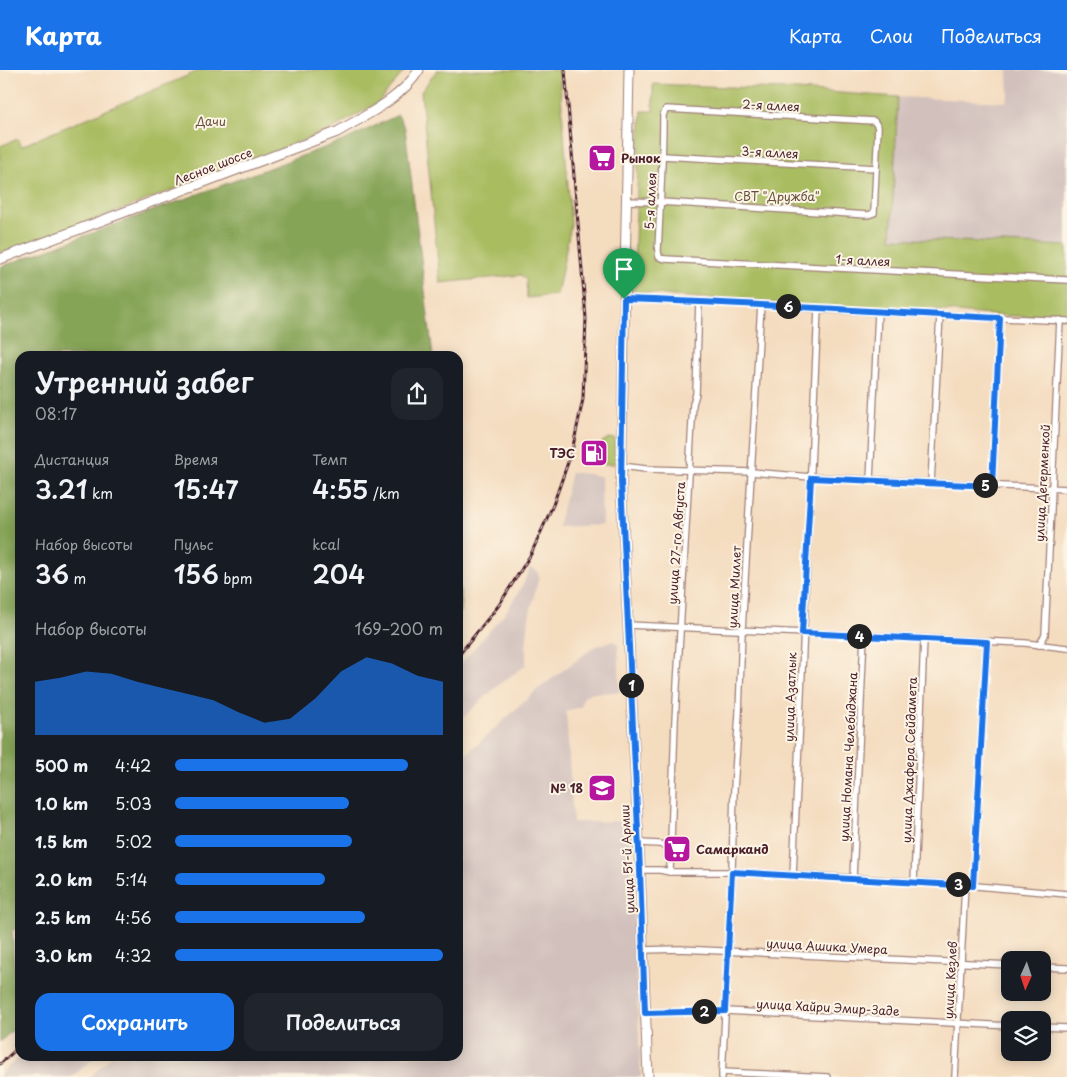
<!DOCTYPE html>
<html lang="ru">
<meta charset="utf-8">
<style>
:root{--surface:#171b24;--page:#20242c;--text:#f1f3f6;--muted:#9ea1a6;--accent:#1a73e8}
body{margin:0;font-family:"Playpen Sans",sans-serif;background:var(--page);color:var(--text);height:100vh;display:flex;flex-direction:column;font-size:19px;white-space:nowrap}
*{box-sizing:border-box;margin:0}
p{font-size:16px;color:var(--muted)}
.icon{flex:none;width:28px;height:28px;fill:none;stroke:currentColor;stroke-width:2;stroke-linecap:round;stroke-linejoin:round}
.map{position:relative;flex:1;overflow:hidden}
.drawer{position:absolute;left:15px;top:281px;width:448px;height:710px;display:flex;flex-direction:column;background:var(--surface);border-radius:15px;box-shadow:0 2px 12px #0003}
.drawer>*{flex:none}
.needle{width:32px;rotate:183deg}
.fabs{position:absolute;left:1001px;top:881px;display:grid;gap:10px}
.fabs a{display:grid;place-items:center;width:50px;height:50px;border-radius:10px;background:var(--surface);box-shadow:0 2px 12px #0003;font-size:25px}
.pin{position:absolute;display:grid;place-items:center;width:42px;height:42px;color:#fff;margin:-51px -21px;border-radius:50% 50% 50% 0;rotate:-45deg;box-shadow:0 0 5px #0007}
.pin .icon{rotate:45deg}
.km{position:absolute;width:25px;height:25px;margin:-12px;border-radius:50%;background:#222;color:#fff;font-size:14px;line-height:25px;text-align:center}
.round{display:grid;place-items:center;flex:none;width:52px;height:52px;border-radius:15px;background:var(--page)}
.summary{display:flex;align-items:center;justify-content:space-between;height:85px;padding:0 20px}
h1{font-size:28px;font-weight:600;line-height:38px}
.figures{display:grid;grid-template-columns:repeat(3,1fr);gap:8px;height:85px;padding:5px 20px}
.figures div{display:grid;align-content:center}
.figures b{font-size:25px;font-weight:600}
.figures small{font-size:14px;font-weight:400}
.figures p{font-size:14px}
.chart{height:140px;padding:10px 20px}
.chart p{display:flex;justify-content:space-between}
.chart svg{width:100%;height:90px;margin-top:5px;fill:var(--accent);opacity:.7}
.cta{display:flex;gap:10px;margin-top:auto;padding:10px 20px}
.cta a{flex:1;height:58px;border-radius:15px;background:var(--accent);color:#fff;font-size:20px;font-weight:600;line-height:58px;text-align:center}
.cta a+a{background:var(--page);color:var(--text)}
ul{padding:0 20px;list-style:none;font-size:16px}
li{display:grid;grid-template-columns:80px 60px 1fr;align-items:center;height:38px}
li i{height:12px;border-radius:6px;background:var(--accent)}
header{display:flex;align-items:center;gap:30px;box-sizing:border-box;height:70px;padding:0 25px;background:var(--accent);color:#fff}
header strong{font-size:24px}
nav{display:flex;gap:28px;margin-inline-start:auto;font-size:18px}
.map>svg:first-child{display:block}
</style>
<header>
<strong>Карта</strong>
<nav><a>Карта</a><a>Слои</a><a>Поделиться</a></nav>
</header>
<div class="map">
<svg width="1067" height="1007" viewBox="0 0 1067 1007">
<rect width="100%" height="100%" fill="#fcf5e5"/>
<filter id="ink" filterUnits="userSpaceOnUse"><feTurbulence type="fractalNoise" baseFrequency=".02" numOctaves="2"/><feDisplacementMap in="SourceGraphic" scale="10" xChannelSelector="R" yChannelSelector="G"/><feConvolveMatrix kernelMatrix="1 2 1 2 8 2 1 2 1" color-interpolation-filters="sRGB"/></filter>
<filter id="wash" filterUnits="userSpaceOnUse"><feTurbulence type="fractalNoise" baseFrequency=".0096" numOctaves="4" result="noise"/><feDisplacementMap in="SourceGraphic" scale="20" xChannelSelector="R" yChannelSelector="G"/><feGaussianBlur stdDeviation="1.12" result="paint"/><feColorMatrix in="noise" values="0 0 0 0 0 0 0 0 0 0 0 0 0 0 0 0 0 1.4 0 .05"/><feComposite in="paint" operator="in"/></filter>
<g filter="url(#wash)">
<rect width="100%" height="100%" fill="#f4dcbf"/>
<!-- industrial -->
<g fill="#d1c0bc">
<path d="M1008,0H1067V176L891,168L898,27L1007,32L1008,26H1009Z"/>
<path d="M571,402L601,406L602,455L558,457Z"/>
<path d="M530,498L536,500L539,506L529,547L526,577V592L525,596L502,612L458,652V597L505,543L522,517Z"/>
<path d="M614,571L618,574L620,622L590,623L583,628L581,637L566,641L573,752L629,751L641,1007H90L112,986H458V692L537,620L594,577Z"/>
<path d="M20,986H96L72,1007H0V1004Z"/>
</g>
<!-- green -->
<g fill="#a9bc60" stroke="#7a6e46">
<path d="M201,0H405L379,32L332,59L110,144L0,183V76L18,69L21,76Z"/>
<path d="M437,0H559L571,154L557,225L527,228L526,210L521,205L440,213L421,22Z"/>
<path d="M653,14L782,19L898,27L891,168L1067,176V248L989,245L903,237L815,236L673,226L633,221L638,93L642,41H653Z"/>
<path d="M609,368L615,369V394H604L602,392V372Z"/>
</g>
<!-- forest -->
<g fill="#86a456" stroke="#686240">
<path d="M398,45L405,58L433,286H20V858L12,860L18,955L0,972V197L345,70Z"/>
<path d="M458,507L462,534L458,551Z"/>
</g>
</g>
<g filter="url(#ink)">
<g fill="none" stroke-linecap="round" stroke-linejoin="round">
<defs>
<g id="minor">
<path d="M663,86L876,98"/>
<path d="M627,131L660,132L868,145L874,143L878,57L874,51L666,39L663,45C663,91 660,136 658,181L659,187L665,189L1067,210"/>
<path d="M624,229L761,234L818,239L1067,251"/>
<path d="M621,396L646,399L751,402L811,407L1067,419"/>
<path d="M870,410L878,242"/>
<path d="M931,413L940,245"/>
<path d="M992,416L1000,248"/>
<path d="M628,555L1025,573L1067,578"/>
<path d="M1039,575L1045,565L1060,250"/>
<path d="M639,773L659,774L671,776"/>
<path d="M640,800H660L670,802H732L853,808L965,815L1067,824"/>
<path d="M670,802L675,651L693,334L696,324L699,231"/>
<path d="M793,806L818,239"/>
<path d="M853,808L864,566"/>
<path d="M914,812L924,569"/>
<path d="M973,816L987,572"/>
<path d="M643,880L680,879L1010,895"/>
<path d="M1042,897L1067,898"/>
<path d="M645,943L725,941L1010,956"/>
<path d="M1042,957L1067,958"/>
<path d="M722,1002L827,1007"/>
<path d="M722,1007L732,802L734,719L739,643L742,561L761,234"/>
<path d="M955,1007L965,815"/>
</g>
<g id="secondary">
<path d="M629,0L621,412L640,800L648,1007"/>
<path d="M0,189L337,62C366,45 401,29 419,0"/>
</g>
</defs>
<!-- minor casing -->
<use href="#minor" stroke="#9f7e75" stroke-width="8"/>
<!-- secondary casing -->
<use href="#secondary" stroke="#9f7e75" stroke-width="11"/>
<!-- minor -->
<use href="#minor" stroke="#fff" stroke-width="5.5"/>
<!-- secondary -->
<use href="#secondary" stroke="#fff" stroke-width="9"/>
<defs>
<g id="rail">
<path d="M458,586L499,535L531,484L553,435L572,381L583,329L586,248L565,0"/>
<path d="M0,994L20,976"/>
</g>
</defs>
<!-- rail casing -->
<use href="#rail" stroke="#4a1f2b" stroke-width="3"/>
<!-- rail -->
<use href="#rail" stroke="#fcf5e5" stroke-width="1" stroke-dasharray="4" stroke-linecap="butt"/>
</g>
</g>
<g fill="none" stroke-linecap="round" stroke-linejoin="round" filter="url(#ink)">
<defs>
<path id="route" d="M624,229C750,233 875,242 1000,248L992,416L811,408L802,563L987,572L973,816L732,802L725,941L645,943L640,800L621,412Z"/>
</defs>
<!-- route casing -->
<use href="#route" stroke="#fff" stroke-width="10"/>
<!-- route -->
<use href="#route" stroke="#1a73e8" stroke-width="6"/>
</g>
<!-- icons -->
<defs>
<symbol id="supermarket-square" viewBox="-11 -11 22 22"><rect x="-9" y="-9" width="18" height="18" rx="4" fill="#b5179e" stroke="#fcf5e5"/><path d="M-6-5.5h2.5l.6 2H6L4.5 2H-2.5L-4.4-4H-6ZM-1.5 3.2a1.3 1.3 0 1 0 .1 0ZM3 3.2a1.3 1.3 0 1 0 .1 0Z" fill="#fff"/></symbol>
<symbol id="fuel-square" viewBox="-11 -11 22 22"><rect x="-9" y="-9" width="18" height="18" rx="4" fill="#b5179e" stroke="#fcf5e5"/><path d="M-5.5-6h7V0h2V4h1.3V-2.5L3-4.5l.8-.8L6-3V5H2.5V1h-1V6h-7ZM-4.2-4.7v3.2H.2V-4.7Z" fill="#fff"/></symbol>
<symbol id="school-square" viewBox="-11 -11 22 22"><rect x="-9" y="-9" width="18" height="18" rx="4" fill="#b5179e" stroke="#fcf5e5"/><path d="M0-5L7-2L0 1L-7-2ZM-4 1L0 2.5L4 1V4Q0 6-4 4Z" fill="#fff"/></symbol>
</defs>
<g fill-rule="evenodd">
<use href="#supermarket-square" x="586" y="72" width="32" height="32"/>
<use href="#fuel-square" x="578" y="367" width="32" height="32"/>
<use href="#school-square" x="586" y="702" width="32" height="32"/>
<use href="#supermarket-square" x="661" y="763" width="32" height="32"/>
</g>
<g text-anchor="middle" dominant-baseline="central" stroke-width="4" stroke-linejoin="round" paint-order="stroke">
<!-- street labels -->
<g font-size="12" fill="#4a1f2b" stroke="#fcf5e5">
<text transform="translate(771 35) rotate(3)">2-я аллея</text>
<text transform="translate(770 82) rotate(3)">3-я аллея</text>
<text transform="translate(213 96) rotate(-21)">Лесное шоссе</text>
<text transform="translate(650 131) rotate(-87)">5-я аллея</text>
<text transform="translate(863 190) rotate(3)">1-я аллея</text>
<text transform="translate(1042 413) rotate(-87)">улица Дегерменкой</text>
<text transform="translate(676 473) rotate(-86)">улица 27-го Августа</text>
<text transform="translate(734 517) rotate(-87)">улица Миллет</text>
<text transform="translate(790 627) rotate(-88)">улица Азатлык</text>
<text transform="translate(848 687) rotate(-87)">улица Номана Челебиджана</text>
<text transform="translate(909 690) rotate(-88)">улица Джафера Сейдамета</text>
<text transform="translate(627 789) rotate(-93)">улица 51-й Армии</text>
<text transform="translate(827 876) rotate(3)">улица Ашика Умера</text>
<text transform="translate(950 910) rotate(-87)">улица Кезлев</text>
<text transform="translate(828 937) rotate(3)">улица Хайри Эмир-Заде</text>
</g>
<!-- park labels -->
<g font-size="12" fill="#664e3b" stroke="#fcf5e5">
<text x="211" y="51">Дачи</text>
<text x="777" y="126">СВТ "Дружба"</text>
</g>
<!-- poi labels -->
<g font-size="12" font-weight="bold" fill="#4a1f2b" stroke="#fcf5e5" text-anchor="start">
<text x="621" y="88">Рынок</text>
<text x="575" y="383" text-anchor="end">ТЭС</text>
<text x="583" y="718" text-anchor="end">№ 18</text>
<text x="696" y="779">Самарканд</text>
</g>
</g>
</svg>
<div class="fabs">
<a><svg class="needle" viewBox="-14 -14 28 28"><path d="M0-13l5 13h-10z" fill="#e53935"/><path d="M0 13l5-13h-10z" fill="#9ea1a6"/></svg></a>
<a><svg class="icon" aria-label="layers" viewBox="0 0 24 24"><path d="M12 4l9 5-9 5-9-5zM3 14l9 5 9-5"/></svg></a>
</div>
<div class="pin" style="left:624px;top:229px;background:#1e9e55"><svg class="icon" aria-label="arrive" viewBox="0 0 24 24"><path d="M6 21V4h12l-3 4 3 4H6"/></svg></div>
<b class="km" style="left:631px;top:615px">1</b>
<b class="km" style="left:704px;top:941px">2</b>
<b class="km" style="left:958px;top:814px">3</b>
<b class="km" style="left:859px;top:566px">4</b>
<b class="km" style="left:985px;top:415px">5</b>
<b class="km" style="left:788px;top:236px">6</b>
<section class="drawer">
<div class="summary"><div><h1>Утренний забег</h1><p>08:17</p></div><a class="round"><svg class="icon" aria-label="share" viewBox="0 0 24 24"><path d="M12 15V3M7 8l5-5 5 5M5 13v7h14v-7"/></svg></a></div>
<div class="figures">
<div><p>Дистанция</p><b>3.21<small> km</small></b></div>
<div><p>Время</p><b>15:47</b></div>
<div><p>Темп</p><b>4:55<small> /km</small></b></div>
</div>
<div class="figures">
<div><p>Набор высоты</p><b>36<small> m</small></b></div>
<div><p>Пульс</p><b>156<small> bpm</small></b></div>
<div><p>kcal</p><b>204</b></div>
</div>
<div class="chart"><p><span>Набор высоты</span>169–200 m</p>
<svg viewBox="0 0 160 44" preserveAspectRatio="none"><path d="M0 44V18L10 16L20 13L30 14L40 18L50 21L60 24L70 27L80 33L90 38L100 36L110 26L120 13L130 6L140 9L150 15L160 18V44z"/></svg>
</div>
<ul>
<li><b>500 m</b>4:42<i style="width:87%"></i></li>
<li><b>1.0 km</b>5:03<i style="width:65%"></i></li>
<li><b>1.5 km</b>5:02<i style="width:66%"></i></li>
<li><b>2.0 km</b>5:14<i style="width:56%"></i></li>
<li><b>2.5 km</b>4:56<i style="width:71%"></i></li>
<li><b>3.0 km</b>4:32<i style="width:100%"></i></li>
</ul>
<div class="cta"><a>Сохранить</a><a>Поделиться</a></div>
</section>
</div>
